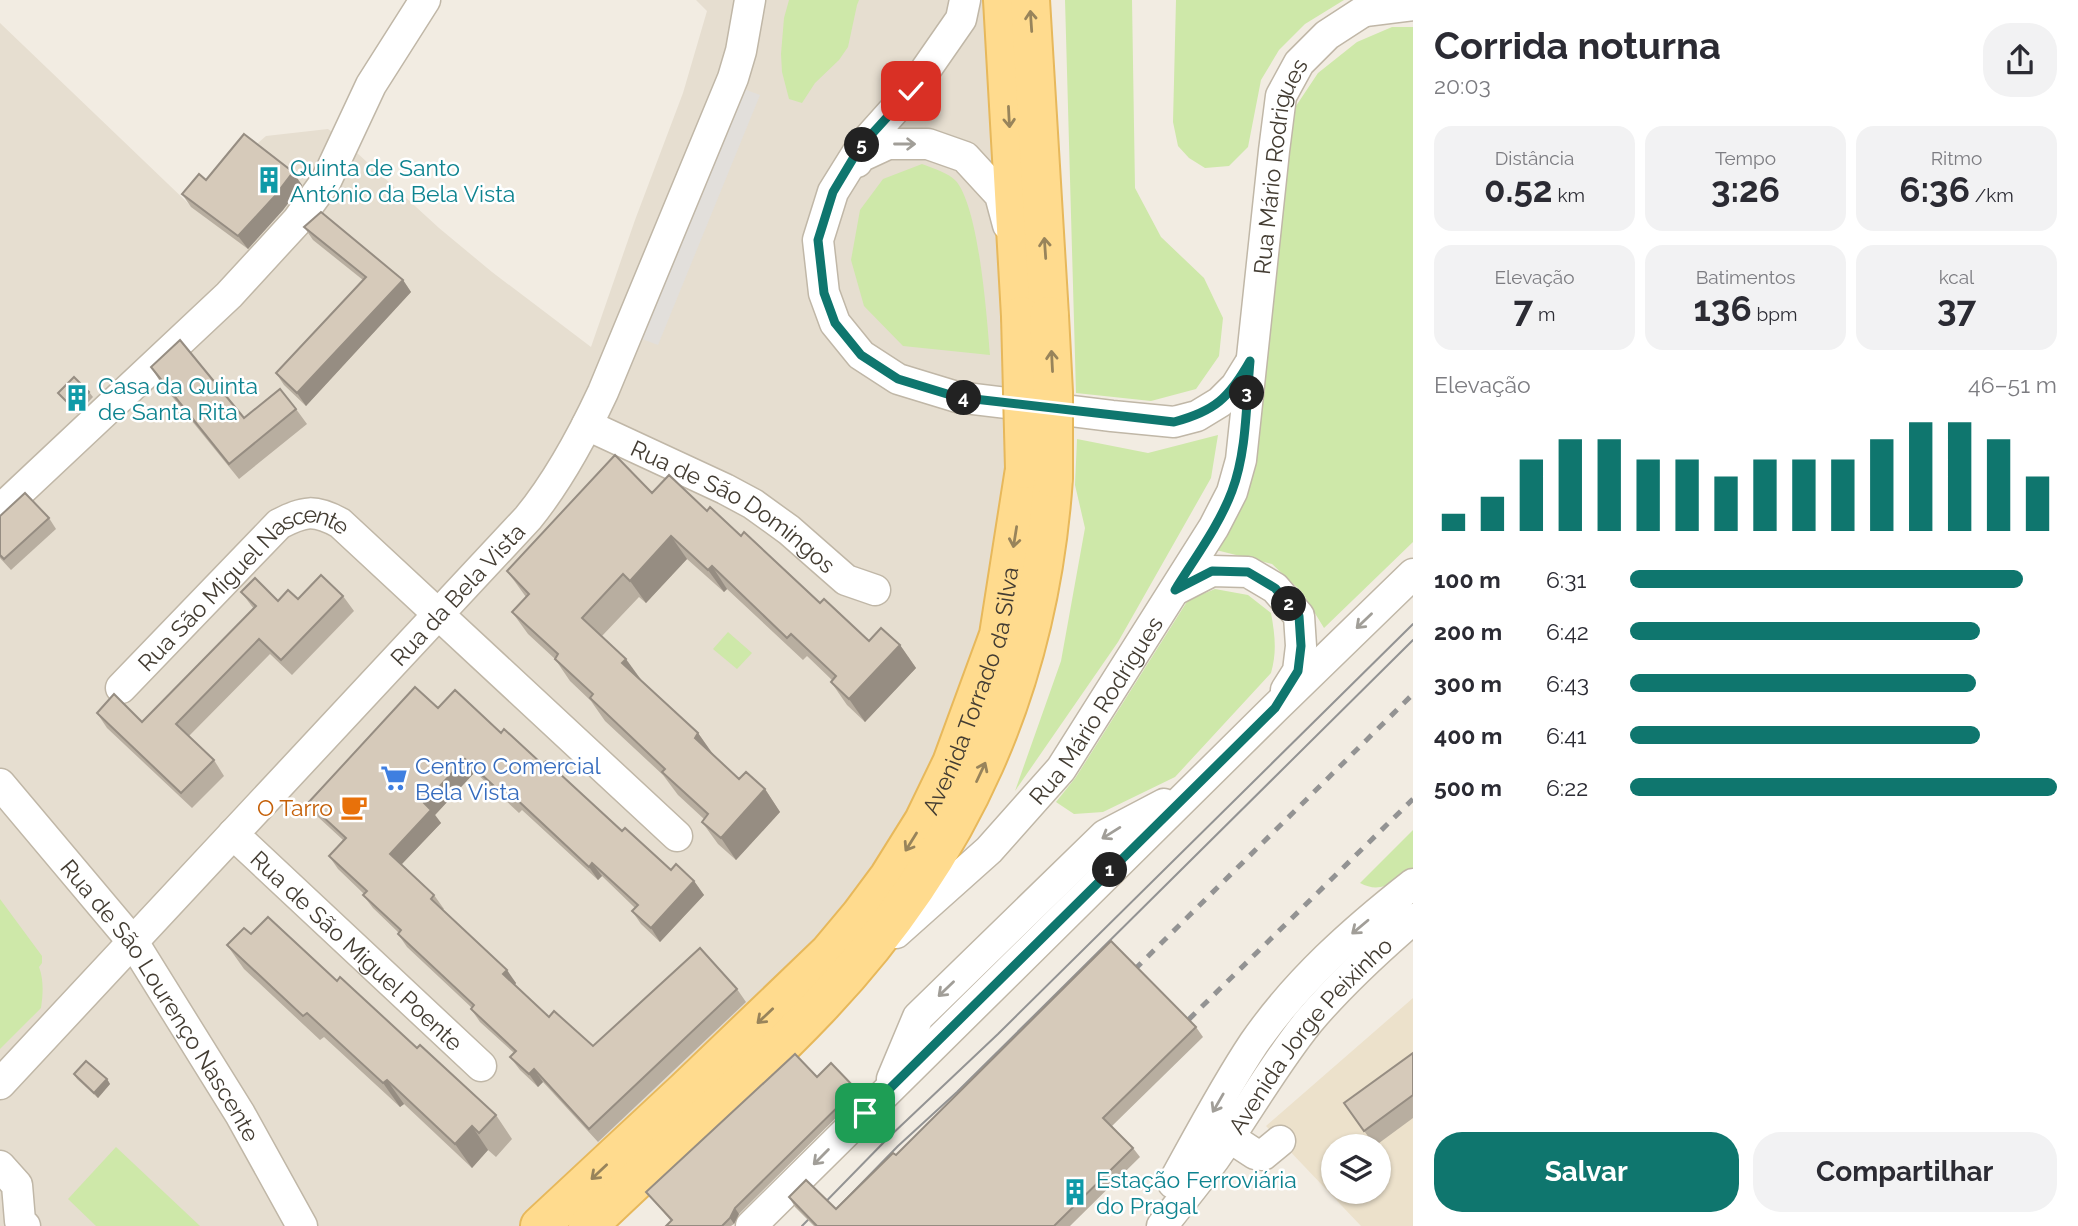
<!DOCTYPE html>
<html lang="pt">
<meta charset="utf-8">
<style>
:root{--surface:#fff;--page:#f2f2f3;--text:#2b2b33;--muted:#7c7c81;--accent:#0f766e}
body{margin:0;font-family:Raleway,sans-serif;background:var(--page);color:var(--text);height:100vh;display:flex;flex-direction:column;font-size:26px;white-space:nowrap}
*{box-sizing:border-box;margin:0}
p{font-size:23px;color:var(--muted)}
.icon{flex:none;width:38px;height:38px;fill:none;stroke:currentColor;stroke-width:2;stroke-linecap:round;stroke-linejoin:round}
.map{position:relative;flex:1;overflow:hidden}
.panel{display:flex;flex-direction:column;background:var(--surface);width:665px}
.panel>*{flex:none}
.controls{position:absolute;left:1321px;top:1134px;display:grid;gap:14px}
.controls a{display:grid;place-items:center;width:70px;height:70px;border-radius:50%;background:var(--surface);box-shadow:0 2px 5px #0004;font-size:35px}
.pin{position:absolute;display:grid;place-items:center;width:60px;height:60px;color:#fff;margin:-30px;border-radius:14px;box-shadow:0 4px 10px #0006}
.km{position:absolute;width:35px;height:35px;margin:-18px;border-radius:50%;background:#222;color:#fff;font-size:19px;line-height:35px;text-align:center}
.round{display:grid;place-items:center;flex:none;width:74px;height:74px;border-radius:28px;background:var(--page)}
.summary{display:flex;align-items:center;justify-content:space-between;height:119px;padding:0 21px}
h1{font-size:38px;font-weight:700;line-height:52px}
.figures{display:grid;grid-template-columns:repeat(3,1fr);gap:10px;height:119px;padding:7px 21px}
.figures div{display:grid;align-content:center;border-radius:18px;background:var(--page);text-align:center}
.figures b{font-size:35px;font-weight:700}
.figures small{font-size:19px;font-weight:400}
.figures p{font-size:19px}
.chart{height:196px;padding:14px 21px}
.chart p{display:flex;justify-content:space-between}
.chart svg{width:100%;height:126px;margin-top:7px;stroke:var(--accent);stroke-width:6}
.cta{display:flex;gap:14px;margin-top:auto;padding:14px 21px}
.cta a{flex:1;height:80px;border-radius:28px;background:var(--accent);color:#fff;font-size:28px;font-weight:700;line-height:80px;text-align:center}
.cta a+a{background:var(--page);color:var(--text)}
ul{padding:0 21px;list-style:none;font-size:23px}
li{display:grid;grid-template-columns:112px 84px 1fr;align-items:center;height:52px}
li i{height:18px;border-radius:9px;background:var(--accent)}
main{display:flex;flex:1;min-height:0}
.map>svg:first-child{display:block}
</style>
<main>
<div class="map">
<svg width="1413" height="1226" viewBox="0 0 1413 1226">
<rect width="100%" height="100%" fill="#f2ece2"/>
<!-- residential -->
<path fill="#e6ded0" d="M696,0H1018L1041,426L958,791L565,1226H0V23L191,206L208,187L266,136L328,129L344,141L439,228L492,272L591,347L635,220L683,93L707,11Z"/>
<!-- education -->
<path fill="#ece1cb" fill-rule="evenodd" d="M1413,998V1226H1361L1266,1126ZM1334,1146H1379V1192H1334Z"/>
<!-- green -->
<g fill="#cee8a9">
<path d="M789,0H859L857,5L848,47L839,60L815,83L802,103L789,99L782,72L781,54L784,18Z"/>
<path d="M1065,0H1132L1135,188L1161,237L1204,278L1223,318L1219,356L1196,389L1151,401L1076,393Z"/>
<path d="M1176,0H1344L1305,24L1279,50L1261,80L1248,147L1229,166L1205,168L1189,158L1178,146L1173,122Z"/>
<path d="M1392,27H1413V542L1324,628L1302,592L1272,564L1212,549L1283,182L1294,109L1318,73L1357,42Z"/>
<path d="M922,164C932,168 949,173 956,181C979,208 987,317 990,355L903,346L864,306L851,260L860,210L883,179Z"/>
<path d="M1218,435L1211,478L1118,642L1015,791L1061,661L1085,528L1075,485L1077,439L1148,453Z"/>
<path d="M1215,589L1248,595L1271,613C1275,635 1277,652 1271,673L1175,777L1103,812L1074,814L1056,802L1076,777L1188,600Z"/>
<path d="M728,632L752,653L737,669L713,649Z"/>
<path d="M1413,830V868C1396,880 1382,895 1360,883Z"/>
<path d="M0,899L42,956V963L39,967C44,980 43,995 41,1008L0,1049Z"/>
<path d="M116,1147L200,1226H96L68,1199Z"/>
</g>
<!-- parking -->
<path fill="#e2dfdb" d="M744,89L760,95L658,345L642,339Z"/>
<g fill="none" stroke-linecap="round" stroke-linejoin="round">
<defs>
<g id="minor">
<path d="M965,0L961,19L911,91L861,147L833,192L818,240L824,293L835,323L861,355L898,379L957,397L1112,416L1174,422L1197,416L1220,402L1236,386L1249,365"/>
<path d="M1367,11L1413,5"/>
<path d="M857,162L860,157L888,144H928L965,157L1000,195L1008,225"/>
<path id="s1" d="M587,425L725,489L753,504L789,530L846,580L875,590"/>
<path d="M0,510L229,295L297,221L326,181L371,85L425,0"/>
<path d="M1175,590L1212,571L1248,572L1275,588L1299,616L1301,646L1298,671L1286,690"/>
<path id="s2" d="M121,688L279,524C305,511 314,509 340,523L677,836"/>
<path id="s3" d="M0,784L133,942L240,1114L302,1226"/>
<path id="s4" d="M233,834L481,1066"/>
<path id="s5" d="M896,933L989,850L1061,769L1214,527L1232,492L1241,460L1274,151L1281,96L1299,63L1327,35L1381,0"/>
<path d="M892,1079L918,1017L1105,835L1164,804"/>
<path id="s6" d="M0,1084L528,518C559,480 582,437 603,392L733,78L741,51L750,0"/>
<path d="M1229,1137L1255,1154L1263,1155L1280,1141"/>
<path d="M0,1166L17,1185L20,1221L25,1226"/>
<path d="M1173,1183C1199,1136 1224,1088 1254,1043C1297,981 1353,931 1413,884"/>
<path d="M751,1226L1275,708L1413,574"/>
<path id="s7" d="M1162,1226C1180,1203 1198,1181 1215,1158C1247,1113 1274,1064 1309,1021C1341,983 1376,951 1413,919"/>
</g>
<g id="major">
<path d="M1003,0L1021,316"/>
<path d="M1030,0L1049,316"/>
<path id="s8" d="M540,1226L685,1091L829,953L860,916L889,877L924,821L952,763L999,635L1025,469"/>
<path d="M588,1226C663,1152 745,1085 818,1008C962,857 1039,685 1053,478"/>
</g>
</defs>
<!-- minor casing -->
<use href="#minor" stroke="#c0b7a7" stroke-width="33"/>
<!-- major casing -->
<use href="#major" stroke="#e7b85b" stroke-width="42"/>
<!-- minor -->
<use href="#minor" stroke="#fff" stroke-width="30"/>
<!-- major -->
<use href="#major" stroke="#ffdb8e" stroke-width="38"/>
<!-- tram -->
<g stroke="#939393" stroke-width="2">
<path d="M802,1226L889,1137L998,1034L1413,624"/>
<path d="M820,1226L898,1146L957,1092L1413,640"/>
</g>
<!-- rail -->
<g stroke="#939393" stroke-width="5" stroke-dasharray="9 9" stroke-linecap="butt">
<path d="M1122,982L1413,694"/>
<path d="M1176,1032L1413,799"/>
</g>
<defs>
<g id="major-bridge">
<path d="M1021,316L1025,469"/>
<path d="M1049,316L1053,392V478"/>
</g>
</defs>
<!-- major-bridge casing -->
<use href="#major-bridge" stroke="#e7b85b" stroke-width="42" stroke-linecap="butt"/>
<!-- major-bridge -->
<use href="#major-bridge" stroke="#ffdb8e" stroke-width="38"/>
</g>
<!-- wall -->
<g fill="#b8aea0">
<path d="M206,180L302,185L283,210L248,249L191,207L182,194Z"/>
<path d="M304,227L403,280L411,292L306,406L284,385L276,373L363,280L313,240Z"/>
<path d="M151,367L244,418L296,409L307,424L239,479L161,383Z"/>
<path d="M89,392L93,397L77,414L58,393Z"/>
<path d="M652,493L707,511L741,536L820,603L869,641L900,645L916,668L865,722L847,705L831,682L833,681L807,656L803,660L727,589L724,592L687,559L646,603L639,597L602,636L642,681L698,733L713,754L739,779L765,789L780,812L736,860L718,844L702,822L704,819L678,795L663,775L605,721L591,701L570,681L555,659L528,634L512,612L526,597L507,571Z"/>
<path d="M0,516L49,518L56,529L11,570L0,558Z"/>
<path d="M241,592L278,601L343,596L354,611L292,675L270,654L189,736L214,760L224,776L192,808L107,728L97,713L142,722L254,609Z"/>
<path d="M438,708L501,733L542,764L622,831L671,870L694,881L704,895L660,942L641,924L632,911L635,908L602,876L598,880L522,810L519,813L475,772L435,815L441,823L401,865L434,895L444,909L442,910L516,983L515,985L549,1017L593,1046L737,989L746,1002L598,1142L543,1082L538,1087L520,1070L510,1057L514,1053L480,1022L471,1009L472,1008L407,947L398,934L399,933L373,908L363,895L364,894L338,869L329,856L343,840L317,816L308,803Z"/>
<path d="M251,934L337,981L496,1115L512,1139L496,1157L488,1150L472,1168L404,1104L400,1107L324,1037L320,1040L244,969L227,945Z"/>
<path d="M1196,1027L1203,1037L1112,1126L1133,1148L1140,1157L1070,1226H814L795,1207L789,1197L836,1209L896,1155Z"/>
<path d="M1413,1053V1118L1375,1146L1344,1103Z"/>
<path d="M74,1074L107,1079L110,1084L98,1098L77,1079Z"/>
<path d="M817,1077L856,1089L860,1094L739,1214L734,1224L731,1226H666L671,1221L646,1192Z"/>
</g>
<!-- shaded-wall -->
<g fill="#968d82">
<path d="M293,172L302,185L283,210L248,249L238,236Z"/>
<path d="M403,280L411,292L306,406L297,393Z"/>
<path d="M671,536L687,559L646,603L630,581Z"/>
<path d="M712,566L727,589L724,592L708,570Z"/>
<path d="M900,645L916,668L865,722L849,699Z"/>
<path d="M626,659L642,681L622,663Z"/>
<path d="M698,733L714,756L695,738Z"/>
<path d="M465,759L475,772L435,815L441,823L399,867L390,854L424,803Z"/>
<path d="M765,789L780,812L736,860L721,838Z"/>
<path d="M592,863L602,876L598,880L589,867Z"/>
<path d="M694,881L704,895L660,942L651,928Z"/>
<path d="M507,970L516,983L513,987L503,974Z"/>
<path d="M534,1069L543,1082L538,1087L529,1074Z"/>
<path d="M107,1079L110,1084L98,1098L94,1093Z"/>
<path d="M387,1080L404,1104L400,1107L383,1083Z"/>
<path d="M472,1126L488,1150L472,1168L455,1144Z"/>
<path d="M735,1208L739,1214L734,1224L730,1218Z"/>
</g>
<!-- building -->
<g fill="#d6caba" stroke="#968d82" stroke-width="2">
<path d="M244,134L293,172L274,197L238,236L182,194L199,174L206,180Z"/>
<path d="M321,212L403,280L297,393L276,373L366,277L304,227Z"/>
<path d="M180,340L244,418L280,389L296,409L229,464L151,367Z"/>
<path d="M74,377L89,392L73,408L58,393Z"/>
<path d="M615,455L652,493L669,475L707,511L710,507L741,536L744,532L820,603L824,599L869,641L881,628L900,645L849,699L831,682L836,676L791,634L787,638L712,566L708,570L671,536L630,581L623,574L582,618L626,659L622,663L698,733L695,738L739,779L746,772L765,789L721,838L702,822L708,814L662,772L665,769L590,698L593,694L555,659L558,654L512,612L529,594L507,571Z"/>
<path d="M25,493L49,518L4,559L0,555V516Z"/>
<path d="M321,575L343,596L281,660L259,639L176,724L214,760L181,793L97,713L114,694L142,722L256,606L241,592L255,578L278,601L288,590L298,599Z"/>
<path d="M415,687L438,708L455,690L501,733L504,729L542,764L546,761L622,831L625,828L671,870L676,864L694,881L651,928L632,911L638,905L592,863L589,867L513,796L509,800L465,759L424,803L431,810L390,854L434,895L431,899L507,970L503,974L549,1017L554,1011L593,1046L700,948L737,989L589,1129L534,1069L529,1074L510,1057L516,1051L471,1009L474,1005L398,934L401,930L363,895L367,891L329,856L346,838L308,803Z"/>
<path d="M268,917L337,981L340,977L417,1048L420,1045L496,1115L479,1133L472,1126L455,1144L387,1080L383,1083L307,1013L303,1016L227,945L244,928L251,934Z"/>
<path d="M1111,941L1196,1027L1103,1118L1133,1148L1054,1226H817L789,1197L806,1180L836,1209L893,1153L896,1155Z"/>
<path d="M1413,1053V1095L1364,1131L1344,1103Z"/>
<path d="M795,1054L817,1077L831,1063L856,1089L735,1208L730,1218L722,1226H666L672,1220L646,1192Z"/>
<path d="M86,1061L107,1079L94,1093L74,1074Z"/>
</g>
<!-- one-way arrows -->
<defs><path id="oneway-shaft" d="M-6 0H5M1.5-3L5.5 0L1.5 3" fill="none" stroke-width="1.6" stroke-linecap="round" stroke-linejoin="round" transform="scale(1.75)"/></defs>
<g stroke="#98845b">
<use href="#oneway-shaft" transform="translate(1031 21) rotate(-94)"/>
<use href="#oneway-shaft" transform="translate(1009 117) rotate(87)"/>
<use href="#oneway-shaft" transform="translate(1045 248) rotate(-94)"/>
<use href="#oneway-shaft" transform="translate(1052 361) rotate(-93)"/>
<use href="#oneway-shaft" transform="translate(1015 537) rotate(99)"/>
<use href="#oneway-shaft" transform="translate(981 772) rotate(-65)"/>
<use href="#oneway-shaft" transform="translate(911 842) rotate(122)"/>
<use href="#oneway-shaft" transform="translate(765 1016) rotate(137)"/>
<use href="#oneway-shaft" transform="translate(599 1172) rotate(137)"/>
</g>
<g stroke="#a19e98">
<use href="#oneway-shaft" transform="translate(905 144)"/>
<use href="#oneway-shaft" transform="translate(1364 621) rotate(136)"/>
<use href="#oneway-shaft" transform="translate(1111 833) rotate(148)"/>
<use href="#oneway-shaft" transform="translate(1360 927) rotate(140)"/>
<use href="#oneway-shaft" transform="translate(946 989) rotate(136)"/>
<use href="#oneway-shaft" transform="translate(1218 1103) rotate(120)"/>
<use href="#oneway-shaft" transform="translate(821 1157) rotate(135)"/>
</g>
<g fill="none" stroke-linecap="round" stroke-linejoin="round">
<defs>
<path id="route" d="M865,1113L1275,708L1298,671L1301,646L1299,616L1275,588L1248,572L1212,571L1175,590C1194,559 1219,526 1232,491C1247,451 1246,404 1250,361C1229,398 1215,411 1174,422L957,397L898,379L861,355L835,323L824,293L818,240L833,192L860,147L911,91"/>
</defs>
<!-- route casing -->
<use href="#route" stroke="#fff" stroke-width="14"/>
<!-- route -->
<use href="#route" stroke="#0f766e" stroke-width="9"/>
</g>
<!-- icons -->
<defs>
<symbol id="building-bare" viewBox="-9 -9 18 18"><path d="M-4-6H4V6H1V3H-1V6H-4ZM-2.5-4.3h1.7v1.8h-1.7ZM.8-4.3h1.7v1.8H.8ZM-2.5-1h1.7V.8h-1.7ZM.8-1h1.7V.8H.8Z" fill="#0f9aa8" stroke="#fff" stroke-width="2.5" paint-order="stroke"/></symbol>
<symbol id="supermarket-bare" viewBox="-9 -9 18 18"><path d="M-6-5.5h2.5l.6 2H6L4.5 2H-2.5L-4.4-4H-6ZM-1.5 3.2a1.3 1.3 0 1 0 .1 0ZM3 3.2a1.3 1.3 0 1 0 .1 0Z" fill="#3f7fe0" stroke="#fff" stroke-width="2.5" paint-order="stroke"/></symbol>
<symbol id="cafe-bare" viewBox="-9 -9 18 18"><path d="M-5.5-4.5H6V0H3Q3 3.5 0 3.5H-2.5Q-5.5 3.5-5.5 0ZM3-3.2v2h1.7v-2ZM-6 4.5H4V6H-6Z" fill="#e8710a" stroke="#fff" stroke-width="2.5" paint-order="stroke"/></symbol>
</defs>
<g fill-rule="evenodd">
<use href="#building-bare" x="250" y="161" width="38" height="38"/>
<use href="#building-bare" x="58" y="379" width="38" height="38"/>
<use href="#supermarket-bare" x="375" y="759" width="38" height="38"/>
<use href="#cafe-bare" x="335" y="788" width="38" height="38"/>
<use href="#building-bare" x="1056" y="1173" width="38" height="38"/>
</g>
<g text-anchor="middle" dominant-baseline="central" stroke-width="5" stroke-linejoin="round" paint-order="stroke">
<!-- culture labels -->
<g font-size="23" fill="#0d838f" stroke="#fff" text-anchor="start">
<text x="290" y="167">Quinta de Santo<tspan x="290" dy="26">António da Bela Vista</tspan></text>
<text x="98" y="385">Casa da Quinta<tspan x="98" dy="26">de Santa Rita</tspan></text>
<text x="1096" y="1179">Estação Ferroviária<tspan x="1096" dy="26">do Pragal</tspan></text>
</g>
<!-- street labels -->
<g font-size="23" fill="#433c32" stroke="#fff">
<text stroke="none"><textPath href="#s5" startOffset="889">Rua Mário Rodrigues</textPath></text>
<text stroke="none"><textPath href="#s1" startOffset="168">Rua de São Domingos</textPath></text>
<text stroke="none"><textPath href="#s6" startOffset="670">Rua da Bela Vista</textPath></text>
<text stroke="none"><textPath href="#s2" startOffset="166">Rua São Miguel Nascente</textPath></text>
<text stroke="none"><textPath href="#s8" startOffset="700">Avenida Torrado da Silva</textPath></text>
<text stroke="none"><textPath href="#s5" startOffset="301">Rua Mário Rodrigues</textPath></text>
<text stroke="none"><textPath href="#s4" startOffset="170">Rua de São Miguel Poente</textPath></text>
<text stroke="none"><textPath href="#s3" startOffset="270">Rua de São Lourenço Nascente</textPath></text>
<text stroke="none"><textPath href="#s7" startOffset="242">Avenida Jorge Peixinho</textPath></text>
</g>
<!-- shop labels -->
<g font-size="23" fill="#366cbe" stroke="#fff" text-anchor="start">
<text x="415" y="765">Centro Comercial<tspan x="415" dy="26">Bela Vista</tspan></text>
</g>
<!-- food labels -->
<g font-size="23" fill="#c56008" stroke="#fff" text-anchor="end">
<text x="333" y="807">O Tarro</text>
</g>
</g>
</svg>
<div class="controls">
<a><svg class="icon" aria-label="layers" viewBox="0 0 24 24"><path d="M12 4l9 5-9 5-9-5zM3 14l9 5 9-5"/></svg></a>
</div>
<div class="pin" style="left:865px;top:1113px;background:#1e9e55"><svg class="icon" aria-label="arrive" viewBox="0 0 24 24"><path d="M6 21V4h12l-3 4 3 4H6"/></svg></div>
<div class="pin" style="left:911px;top:91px;background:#d93025"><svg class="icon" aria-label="check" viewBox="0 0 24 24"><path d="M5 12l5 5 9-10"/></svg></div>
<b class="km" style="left:1110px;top:870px">1</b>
<b class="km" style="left:1289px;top:604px">2</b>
<b class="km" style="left:1247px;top:393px">3</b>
<b class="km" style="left:964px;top:398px">4</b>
<b class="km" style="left:862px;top:145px">5</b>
</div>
<section class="panel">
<div class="summary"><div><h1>Corrida noturna</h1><p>20:03</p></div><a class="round"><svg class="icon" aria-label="share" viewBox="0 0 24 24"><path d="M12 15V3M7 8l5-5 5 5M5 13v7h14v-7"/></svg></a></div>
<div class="figures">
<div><p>Distância</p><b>0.52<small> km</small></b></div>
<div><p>Tempo</p><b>3:26</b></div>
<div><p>Ritmo</p><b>6:36<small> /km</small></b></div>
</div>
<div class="figures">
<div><p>Elevação</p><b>7<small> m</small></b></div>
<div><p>Batimentos</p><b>136<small> bpm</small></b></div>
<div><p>kcal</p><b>37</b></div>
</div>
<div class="chart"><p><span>Elevação</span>46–51 m</p>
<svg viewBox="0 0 160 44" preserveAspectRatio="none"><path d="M5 44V38M15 44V32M25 44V19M35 44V12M45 44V12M55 44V19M65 44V19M75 44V25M85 44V19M95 44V19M105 44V19M115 44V12M125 44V6M135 44V6M145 44V12M155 44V25"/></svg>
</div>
<ul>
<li><b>100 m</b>6:31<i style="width:92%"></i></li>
<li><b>200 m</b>6:42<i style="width:82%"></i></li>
<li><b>300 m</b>6:43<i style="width:81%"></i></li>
<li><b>400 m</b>6:41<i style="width:82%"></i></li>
<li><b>500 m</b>6:22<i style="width:100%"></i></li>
</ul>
<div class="cta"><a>Salvar</a><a>Compartilhar</a></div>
</section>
</main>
